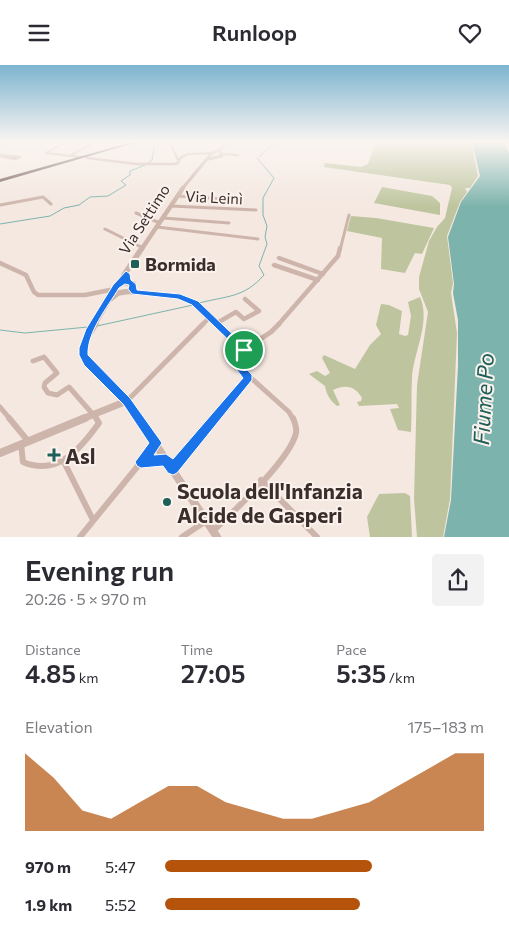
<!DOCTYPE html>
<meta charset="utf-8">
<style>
:root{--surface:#fff;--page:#f2f2f3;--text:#2b2b33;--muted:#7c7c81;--accent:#b45309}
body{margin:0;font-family:Commissioner,sans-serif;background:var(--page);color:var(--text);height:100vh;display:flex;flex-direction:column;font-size:19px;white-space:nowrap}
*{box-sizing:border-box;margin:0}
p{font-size:16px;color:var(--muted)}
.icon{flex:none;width:28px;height:28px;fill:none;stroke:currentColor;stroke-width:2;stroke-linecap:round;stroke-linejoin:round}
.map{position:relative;height:472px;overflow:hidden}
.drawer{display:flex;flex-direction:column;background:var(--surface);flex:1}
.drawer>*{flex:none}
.pin{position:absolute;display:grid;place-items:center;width:42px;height:42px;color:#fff;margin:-21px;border:2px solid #fff;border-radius:50%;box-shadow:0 1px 5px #0007}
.round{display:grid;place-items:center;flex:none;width:52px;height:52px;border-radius:5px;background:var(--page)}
.summary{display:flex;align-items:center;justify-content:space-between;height:85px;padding:0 25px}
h1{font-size:28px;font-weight:600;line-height:38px}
.figures{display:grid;grid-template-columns:repeat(3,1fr);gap:8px;height:85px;padding:5px 25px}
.figures div{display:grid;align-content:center}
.figures b{font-size:25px;font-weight:600}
.figures small{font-size:14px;font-weight:400}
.figures p{font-size:14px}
.chart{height:140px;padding:10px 25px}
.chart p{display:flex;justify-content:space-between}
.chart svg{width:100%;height:90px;margin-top:5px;fill:var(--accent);opacity:.7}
ul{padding:0 25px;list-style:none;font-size:16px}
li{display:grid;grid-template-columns:80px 60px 1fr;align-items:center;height:38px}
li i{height:12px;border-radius:6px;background:var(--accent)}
header{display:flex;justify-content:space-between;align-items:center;height:65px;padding:0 25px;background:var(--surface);font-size:22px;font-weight:600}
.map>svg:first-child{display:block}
</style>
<header><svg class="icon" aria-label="menu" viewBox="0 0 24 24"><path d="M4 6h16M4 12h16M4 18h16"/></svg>Runloop<svg class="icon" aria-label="heart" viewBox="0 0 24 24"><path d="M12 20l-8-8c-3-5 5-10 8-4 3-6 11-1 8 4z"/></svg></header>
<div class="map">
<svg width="509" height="472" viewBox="0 0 509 472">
<rect width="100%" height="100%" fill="#f4e8e0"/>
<!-- green -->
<g fill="#bec59e">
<path d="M376,76H471L478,111L470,123H465L467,127L460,137L447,171L453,218L451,228L457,268L450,434L443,472H417L414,434L417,320L428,247L419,224V212L429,176L437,162L445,153L452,123L450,120L324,102L325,98L361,102L368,99Z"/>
<path d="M382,122L432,131L440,138V150L374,138Z"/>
<path d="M351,151L376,153L434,163L422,189L415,188L405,208L381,204L382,173L347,166Z"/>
<path d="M420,232C431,257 414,286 412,312C411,331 412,349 411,367L398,365L390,344L399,343L397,339L359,341L357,337L361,336L362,333C355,321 346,319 333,325L340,340L337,341C330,335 327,331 325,321L309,309L317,306L325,311L330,308L322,293L324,290L355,304L370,280L381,269L376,260L381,239L389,240L402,246L399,269L405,271L408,270L411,251L408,237Z"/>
<path d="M405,428L410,431L412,472H370L367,452L379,429Z"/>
</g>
<!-- water -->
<path fill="#7db3ad" d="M472,76H504L509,88V472H444L451,435L458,301V255L453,228L454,219L448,172L461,137L480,111Z"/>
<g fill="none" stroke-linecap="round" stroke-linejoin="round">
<!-- stream -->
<g stroke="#7db3ad" stroke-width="1">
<path d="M259,92L271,81L286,76"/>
<path d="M148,98L152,95L155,76"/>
<path d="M0,159L50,151L64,143L79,140L90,132L108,131L126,120L121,116L130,110V106L145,100"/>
<path d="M199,238C226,231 244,233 264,210L259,201L267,179L265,172L267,161L263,150V133L274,113L257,93"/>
<path d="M97,261L193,240"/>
<path d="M0,265L25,268L88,262"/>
</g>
<!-- minor-far4 -->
<g stroke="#ceb5ab" stroke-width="2.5">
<path d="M67,76L46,88L80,92"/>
<path d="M169,76L178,95"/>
<path d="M0,79L13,76"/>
<path d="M223,89L238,90"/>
<path d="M0,90L20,92L15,94L0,91"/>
<path d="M71,90L96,76"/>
<path d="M87,93L137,99H174L178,98L181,92L188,89L213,88"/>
</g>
<!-- minor-far3 -->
<g stroke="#ceb5ab" stroke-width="3">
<path d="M177,131L222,134"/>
<path d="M0,140L43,132L51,139"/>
<path d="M171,141L256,145"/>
<path d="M136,148L160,158"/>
<path d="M163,153L229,158"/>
<path d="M157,162L258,174"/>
<path d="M105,164L143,183"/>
<path d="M340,185L349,150"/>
</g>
<!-- minor-far2 -->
<g stroke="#ceb5ab" stroke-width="4.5">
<path d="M279,193L323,209"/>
<path d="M0,198L26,210L34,227L38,230H85L115,224"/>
<path d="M274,200L318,215"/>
<path d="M129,227L179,231L195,238L218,260"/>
<path d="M217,258L236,247L244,254L259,246L245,234"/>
<path d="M202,260L210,252"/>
<path d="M278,260L338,191L340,183"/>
</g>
<!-- minor-far1 -->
<g stroke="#ceb5ab" stroke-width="5">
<path d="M217,259L244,285C240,292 236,298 242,305L289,347L293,354"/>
<path d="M244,285L271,267L279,259"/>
<path d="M33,296L44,292L57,308L45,318L44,322L48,328L57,330L69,322L97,354"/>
<path d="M127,336L203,259"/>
<path d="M0,342L10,354"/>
<path d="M214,354L249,313"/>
</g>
<!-- minor -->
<g stroke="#ceb5ab" stroke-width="6">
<path d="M9,353L28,376"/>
<path d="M21,379L23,397C58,412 81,383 99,358L96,353"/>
<path d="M64,397L93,455"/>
<path d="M141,397L166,394"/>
<path d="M173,404L215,353"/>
<path d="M261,415L317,472"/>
<path d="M213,466C234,446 290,395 296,368C297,363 295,358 293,353"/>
<path d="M80,472L155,380"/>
<path d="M182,472L206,456"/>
</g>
<!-- tertiary-far4 -->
<g stroke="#ceb5ab" stroke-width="3">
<path d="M208,94L222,91L219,85"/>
<path d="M182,124L211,89L219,85L228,76"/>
</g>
<!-- tertiary-far3 -->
<path stroke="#ceb5ab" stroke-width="4.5" d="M141,185L183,123"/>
<!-- tertiary-far2 -->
<g stroke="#ceb5ab" stroke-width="5.5">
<path d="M122,217L124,210L142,183"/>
<path d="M94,260L116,222L122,217L133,219L131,226L118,228L109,235"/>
</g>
<!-- tertiary-far1 -->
<g stroke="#ceb5ab" stroke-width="7">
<path d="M95,259C87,271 79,283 87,297L127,336L139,354"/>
<path d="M82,354L127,336"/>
</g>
<!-- tertiary -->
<g stroke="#ceb5ab" stroke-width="8">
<path d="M138,353L217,472"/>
<path d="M0,388L85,353"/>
</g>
<!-- trunk -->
<path fill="#6c534e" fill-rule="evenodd" d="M136,76H141L0,117V114Z"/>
</g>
<!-- sky -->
<linearGradient id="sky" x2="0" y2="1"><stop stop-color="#7db4d0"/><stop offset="0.54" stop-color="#faf5f1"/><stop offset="1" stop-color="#faf5f1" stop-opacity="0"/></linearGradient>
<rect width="509" height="142" fill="url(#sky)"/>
<!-- route -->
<path fill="#1a73e8" stroke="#fff" fill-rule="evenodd" d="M126,206L130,209L131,215L136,219L137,225L180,229L198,236L249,285L244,294L243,300L252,310V315L177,408L173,410L168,408L163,401L141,403L137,401L135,397L149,378L123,339L84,300L79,290V283L86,264L113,220ZM125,219L129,220L128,224L132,229L178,234L192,240L239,285L235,293L234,301L243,313L173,394L166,389L154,390L162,378L160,375L130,333L88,290C87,267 107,243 119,223Z"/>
<!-- markers -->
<g fill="#1d5f59" stroke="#fbf2ed" stroke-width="2">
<rect x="130" y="194" width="10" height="10" rx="2.5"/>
<path d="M51.5 382.5h5v5h5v5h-5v5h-5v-5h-5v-5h5z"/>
<circle cx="167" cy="437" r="5"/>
</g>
<g text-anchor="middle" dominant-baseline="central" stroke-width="4" stroke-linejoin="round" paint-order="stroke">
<!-- far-street labels -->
<g font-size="15" fill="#3b2d2a" stroke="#fbf2ed">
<text transform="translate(214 132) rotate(3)">Via Leinì</text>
<text transform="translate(144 154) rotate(-57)">Via Settimo</text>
</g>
<!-- poi labels -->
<g font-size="18" font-weight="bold" fill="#3b2d2a" stroke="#fbf2ed" text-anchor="start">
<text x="145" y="199">Bormida</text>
</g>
<!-- near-poi labels -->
<g font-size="21" font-weight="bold" fill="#3b2d2a" stroke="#fbf2ed" text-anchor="start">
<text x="65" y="390">Asl</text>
<text x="177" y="425">Scuola dell'Infanzia<tspan x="177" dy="24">Alcide de Gasperi</tspan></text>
</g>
<!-- near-water labels -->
<g font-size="22" font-style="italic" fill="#1d5f59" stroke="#fbf2ed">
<text transform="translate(483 334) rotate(-87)">Fiume Po</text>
</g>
</g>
</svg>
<div class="pin" style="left:244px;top:285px;background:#1e9e55"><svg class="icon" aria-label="arrive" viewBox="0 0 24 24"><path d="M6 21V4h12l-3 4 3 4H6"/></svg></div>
</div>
<section class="drawer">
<div class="summary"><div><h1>Evening run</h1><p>20:26 · 5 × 970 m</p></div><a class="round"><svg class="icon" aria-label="share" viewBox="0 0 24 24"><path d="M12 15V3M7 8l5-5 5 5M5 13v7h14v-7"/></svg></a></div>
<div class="figures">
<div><p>Distance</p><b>4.85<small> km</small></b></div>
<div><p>Time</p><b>27:05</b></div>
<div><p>Pace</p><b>5:35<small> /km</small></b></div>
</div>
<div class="chart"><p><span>Elevation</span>175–183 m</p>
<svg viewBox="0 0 160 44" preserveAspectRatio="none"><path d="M0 44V6L10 18L20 34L30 38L40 30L50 22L60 22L70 30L80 34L90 38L100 38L110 34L120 30L130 22L140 14L150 6L160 6V44z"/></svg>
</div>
<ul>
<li><b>970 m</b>5:47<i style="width:65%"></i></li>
<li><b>1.9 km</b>5:52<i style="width:61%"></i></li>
</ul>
</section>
